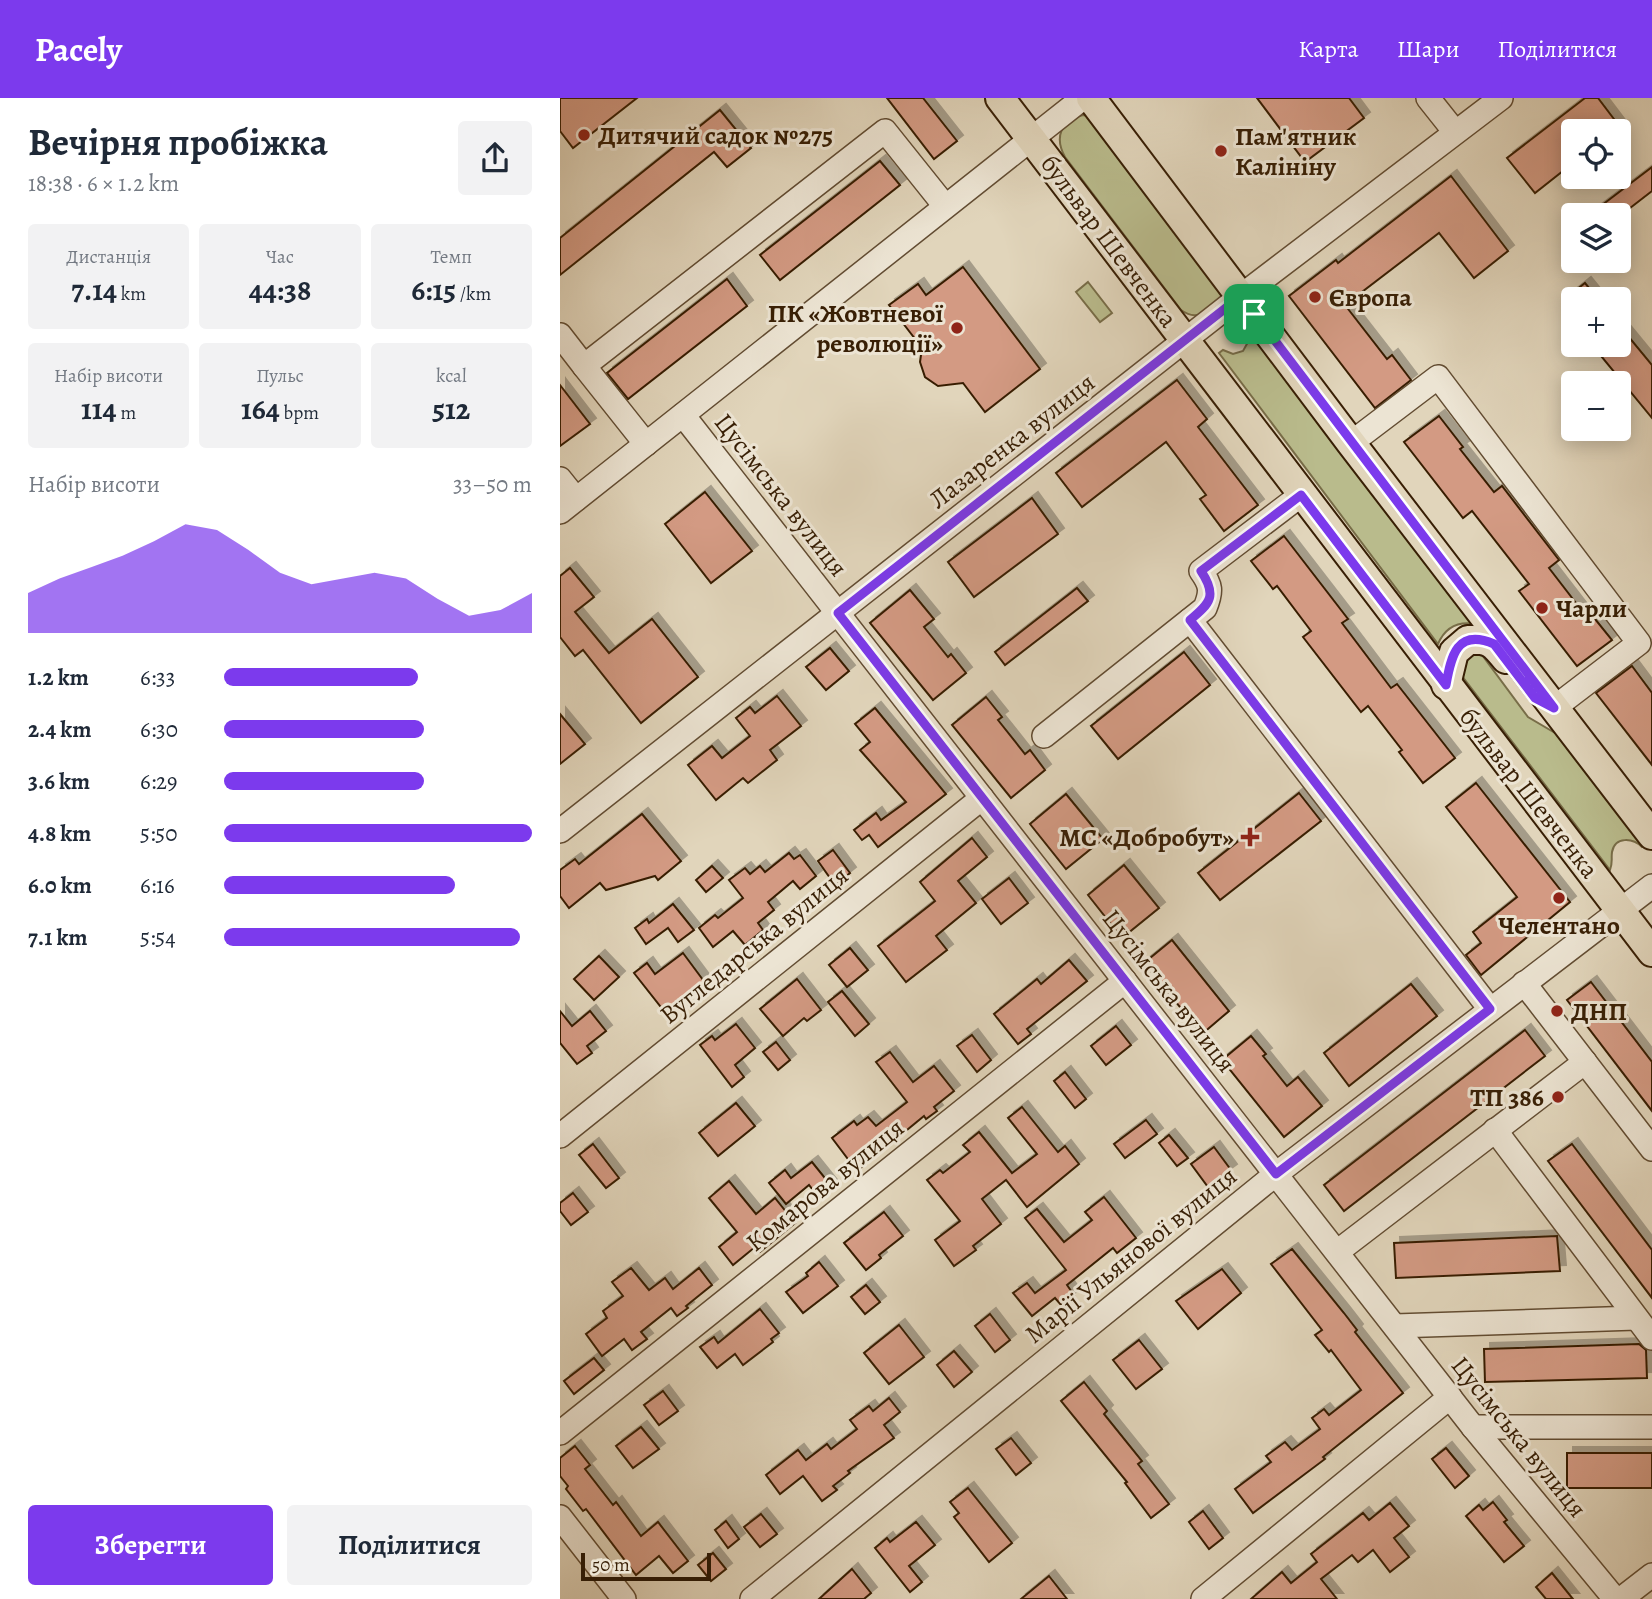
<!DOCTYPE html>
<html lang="uk">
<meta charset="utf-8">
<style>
:root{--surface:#fff;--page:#f2f2f3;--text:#1f2937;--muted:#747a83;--accent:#7c3aed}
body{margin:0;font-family:Alegreya,serif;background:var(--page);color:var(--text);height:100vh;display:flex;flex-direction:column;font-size:26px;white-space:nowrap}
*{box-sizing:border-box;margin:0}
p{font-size:23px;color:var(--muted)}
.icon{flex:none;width:38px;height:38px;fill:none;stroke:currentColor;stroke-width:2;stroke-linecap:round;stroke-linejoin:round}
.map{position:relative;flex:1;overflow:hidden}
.panel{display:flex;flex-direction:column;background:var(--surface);width:560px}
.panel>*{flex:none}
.buttons{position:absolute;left:1001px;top:21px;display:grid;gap:14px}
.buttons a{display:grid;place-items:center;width:70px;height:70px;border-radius:7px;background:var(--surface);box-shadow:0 4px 18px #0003;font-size:35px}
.scale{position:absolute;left:21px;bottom:18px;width:130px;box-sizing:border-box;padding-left:7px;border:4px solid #381f05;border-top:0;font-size:19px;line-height:24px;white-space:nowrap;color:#381f05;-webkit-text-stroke:5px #ece4d3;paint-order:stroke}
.pin{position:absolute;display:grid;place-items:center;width:60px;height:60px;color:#fff;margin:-30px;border-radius:14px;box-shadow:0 4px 10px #0006}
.round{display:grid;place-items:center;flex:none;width:74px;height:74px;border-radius:7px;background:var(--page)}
.summary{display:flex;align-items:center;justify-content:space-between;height:119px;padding:0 28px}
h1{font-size:38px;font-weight:700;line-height:52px}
.metrics{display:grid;grid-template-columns:repeat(3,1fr);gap:10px;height:119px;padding:7px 28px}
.metrics div{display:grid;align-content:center;border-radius:7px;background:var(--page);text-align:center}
.metrics b{font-size:30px;font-weight:700}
.metrics small{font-size:19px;font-weight:400}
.metrics p{font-size:19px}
.chart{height:196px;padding:14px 28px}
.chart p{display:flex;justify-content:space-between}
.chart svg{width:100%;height:126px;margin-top:7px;fill:var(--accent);opacity:.7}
.primary-button{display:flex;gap:14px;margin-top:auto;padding:14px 28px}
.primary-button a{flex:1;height:80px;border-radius:7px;background:var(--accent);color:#fff;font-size:28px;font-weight:700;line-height:80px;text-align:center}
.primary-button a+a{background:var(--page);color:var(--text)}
ul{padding:0 28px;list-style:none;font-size:23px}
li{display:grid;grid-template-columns:112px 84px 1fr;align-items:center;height:52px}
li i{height:18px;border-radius:9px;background:var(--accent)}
header{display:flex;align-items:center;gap:42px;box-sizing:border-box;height:98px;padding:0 35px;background:var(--accent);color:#fff}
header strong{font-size:33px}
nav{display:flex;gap:38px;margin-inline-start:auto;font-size:24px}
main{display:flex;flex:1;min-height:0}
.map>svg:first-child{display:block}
</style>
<header>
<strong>Pacely</strong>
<nav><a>Карта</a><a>Шари</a><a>Поділитися</a></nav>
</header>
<main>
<section class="panel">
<div class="summary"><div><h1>Вечірня пробіжка</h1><p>18:38 · 6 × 1.2 km</p></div><a class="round"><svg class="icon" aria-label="share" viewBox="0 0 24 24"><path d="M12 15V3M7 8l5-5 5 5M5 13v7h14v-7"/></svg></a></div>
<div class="metrics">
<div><p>Дистанція</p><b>7.14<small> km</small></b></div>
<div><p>Час</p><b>44:38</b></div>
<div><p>Темп</p><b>6:15<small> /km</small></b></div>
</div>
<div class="metrics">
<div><p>Набір висоти</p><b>114<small> m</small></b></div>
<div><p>Пульс</p><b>164<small> bpm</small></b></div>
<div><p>kcal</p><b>512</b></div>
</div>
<div class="chart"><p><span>Набір висоти</span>33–50 m</p>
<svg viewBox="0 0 160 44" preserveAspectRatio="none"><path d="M0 44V30L10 25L20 21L30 17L40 12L50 6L60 8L70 15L80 23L90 27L100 25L110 23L120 25L130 32L140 38L150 36L160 30V44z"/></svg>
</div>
<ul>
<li><b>1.2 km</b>6:33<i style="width:63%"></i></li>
<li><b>2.4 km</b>6:30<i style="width:65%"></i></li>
<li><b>3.6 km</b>6:29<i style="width:65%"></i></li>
<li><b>4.8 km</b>5:50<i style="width:100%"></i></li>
<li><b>6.0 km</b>6:16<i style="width:75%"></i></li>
<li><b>7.1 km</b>5:54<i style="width:96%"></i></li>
</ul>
<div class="primary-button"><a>Зберегти</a><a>Поділитися</a></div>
</section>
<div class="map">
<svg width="1092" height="1501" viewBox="0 0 1092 1501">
<defs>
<filter id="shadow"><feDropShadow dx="6" dy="-6" stdDeviation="0" flood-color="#0004"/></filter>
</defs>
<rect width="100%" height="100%" fill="#e1d5bb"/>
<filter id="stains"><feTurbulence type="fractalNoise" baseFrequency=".00286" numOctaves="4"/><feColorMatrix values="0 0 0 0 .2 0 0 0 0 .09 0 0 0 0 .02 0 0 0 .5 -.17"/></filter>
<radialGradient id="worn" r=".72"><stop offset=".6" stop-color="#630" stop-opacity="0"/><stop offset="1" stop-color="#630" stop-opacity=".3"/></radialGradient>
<!-- green -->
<g fill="#b9bb8c" stroke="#786d48" stroke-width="2">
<path d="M523,17L532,19L660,188L662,199C648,211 639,225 621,212L505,59C494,39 501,22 523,17Z"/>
<path d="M528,184L552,215L540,224L516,194Z"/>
<path d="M691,231L915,526C897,523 885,530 878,546L659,255L663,252L673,256L683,253L688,244L687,234Z"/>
<path d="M910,555L922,557L968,619L1007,642L1086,746L1082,749C1073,740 1055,738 1052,754C1051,761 1053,764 1050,772L902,578L900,564Z"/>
</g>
<!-- building -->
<g fill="#d39a83" stroke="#381f05" stroke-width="2" filter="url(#shadow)">
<path d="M0,0H77L13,50L0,33Z"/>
<path d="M327,0H363L397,43L374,61Z"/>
<path d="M697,0H789L804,20L745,64Z"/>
<path d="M1025,0H1038L1063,33H1013V65L975,95L947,60Z"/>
<path d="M160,12L191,50L167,69L154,54L0,177V140Z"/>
<path d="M320,63L340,87L220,182L200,157Z"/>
<path d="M1092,69V93L1061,117H1029Z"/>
<path d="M891,78L948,153L914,180L879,135L785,207L827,261L832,257L851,282L815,310L729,198L776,162L778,165Z"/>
<path d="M403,169L480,271L425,314L403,285L378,288L365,279L360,264L362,250L329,207L358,186L366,197Z"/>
<path d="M167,181L187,208L68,301L47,275Z"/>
<path d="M1025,185L1038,201H1005Z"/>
<path d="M1059,227L1092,267V320L1032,247H1059Z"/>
<path d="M617,282L647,321L638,329L698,407L664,433L640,401L646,397L606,344L522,409L496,375Z"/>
<path d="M0,287L30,326L0,348Z"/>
<path d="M879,318L903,349L900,351L934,394L942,388L999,462L989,470L1023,514L1027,511L1052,542L1017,568L959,493L969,486L912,413L903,420L844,344Z"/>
<path d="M145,394L192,453L151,485L105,426Z"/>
<path d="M472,400L498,436L414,499L388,464Z"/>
<path d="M724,438L788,521L782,525L831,590L837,586L895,660L863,685L839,654L842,652L808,608L801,614L743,539L751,533L717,488L713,491L691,463Z"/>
<path d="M10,470L34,499L15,514L49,555L92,521L138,579L81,625L23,552L15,558L0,539V478Z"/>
<path d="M517,490L528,503L445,567L435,554Z"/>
<path d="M350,492L374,521L364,529L388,559L391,556L406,575L373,602L310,525Z"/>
<path d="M270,550L289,573L266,592L246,569Z"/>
<path d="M624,554L650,587L558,661L531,628Z"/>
<path d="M1072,568L1092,595V667L1036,595Z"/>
<path d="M217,598L241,628L210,652L217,662L188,685L183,680L156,702L128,667L152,648L162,660L190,638L176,620L190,609L195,615Z"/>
<path d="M426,599L442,619L438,622L465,656L470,652L485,672L451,700L392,627Z"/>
<path d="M315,610L386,696L318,749L309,737L302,742L294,732L316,715L321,722L346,704L300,652L310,644L295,626Z"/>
<path d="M0,616L25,646L0,666Z"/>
<path d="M916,685L1010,804L921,877L906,857L921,845L913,834L957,799L886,709Z"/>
<path d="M739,695L761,723L660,802L638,775Z"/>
<path d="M506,696L543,741L506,771L470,726Z"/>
<path d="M82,716L121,763L98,782L95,778L46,792L40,785L9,810L0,798V772L15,761L19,766Z"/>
<path d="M412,740L427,759L398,783L416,805L376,838L387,852L346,884L318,848L375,803L360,784Z"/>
<path d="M273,752L290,775L275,787L258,763Z"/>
<path d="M229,755L234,761L240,757L256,778L240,791L233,783L208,804L214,812L198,825L203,832L185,847L173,833L153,849L139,830L155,817L158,820L183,800L169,782L185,770L190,776L200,768L205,774Z"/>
<path d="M564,767L599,810L562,840L528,797Z"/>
<path d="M152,768L163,780L146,794L136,782Z"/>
<path d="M449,780L468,805L441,826L422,801Z"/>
<path d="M113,806L134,832L118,844L108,830L86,846L75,830L87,821L89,825Z"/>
<path d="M612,842L669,913L642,936L584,865Z"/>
<path d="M290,850L308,872L287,889L269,867Z"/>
<path d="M123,855L146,886L119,905L121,908L108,918L74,875L87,865L95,876Z"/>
<path d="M39,858L59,879L34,902L14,881Z"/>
<path d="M509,862L527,883L467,931L471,936L458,946L434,916L477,881L481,886Z"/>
<path d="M237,881L261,912L247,923L244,920L223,938L200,911Z"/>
<path d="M1031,884L1092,964V1013L1007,902Z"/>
<path d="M851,886L877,918L789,988L764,955Z"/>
<path d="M282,893L309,926L295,938L268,904Z"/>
<path d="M0,913L12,928L30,913L46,933L27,948L32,955L17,966L0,945Z"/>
<path d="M176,926L195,950L175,967L184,979L172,989L140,947L152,938L155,942Z"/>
<path d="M556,928L571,947L546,967L531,948Z"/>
<path d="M965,932L985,958L784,1113L764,1087Z"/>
<path d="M412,937L431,962L417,974L397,948Z"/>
<path d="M691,938L706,956L703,958L727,988L738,979L762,1008L724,1039L662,962Z"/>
<path d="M216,944L230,962L218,972L203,954Z"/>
<path d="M330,954L353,984L374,968L394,993L374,1009L377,1013L366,1021L364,1018L297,1073L272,1040L294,1023L297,1027L308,1019L316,1028L347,1004L316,964Z"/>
<path d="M505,974L526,1001L515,1010L494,983Z"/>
<path d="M176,1005L195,1028L158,1058L139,1035Z"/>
<path d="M462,1009L498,1054L505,1048L519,1066L467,1109L446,1082L422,1101L441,1126L413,1148L416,1152L394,1168L375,1142L400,1123L367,1082L380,1072L383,1075L410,1054L403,1047L419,1034L452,1075L477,1056L448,1020Z"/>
<path d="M586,1022L597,1036L565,1060L554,1046Z"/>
<path d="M609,1037L628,1060L617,1068L599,1045Z"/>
<path d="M33,1046L59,1080L46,1090L19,1057Z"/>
<path d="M1012,1046L1092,1152V1200L988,1063Z"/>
<path d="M654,1049L671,1072L648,1089L631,1066Z"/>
<path d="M252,1064L273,1090L259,1100L249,1087L226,1106L209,1085L225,1072L231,1080Z"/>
<path d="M169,1083L196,1116L215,1100L235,1125L200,1154L195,1149L173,1167L159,1149L177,1134L149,1100Z"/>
<path d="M13,1095L28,1114L11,1127L0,1113V1105Z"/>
<path d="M544,1099L576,1140L557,1155L553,1150L507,1187L514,1197L501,1207L495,1200L472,1218L453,1195L467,1185L475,1195L506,1172L465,1120L477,1111L504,1144L532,1122L525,1114Z"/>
<path d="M324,1114L343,1138L319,1157L321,1160L306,1172L284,1145Z"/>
<path d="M997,1138L1000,1173L836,1180L834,1145Z"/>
<path d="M732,1151L784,1215L797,1232L795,1234L843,1295L763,1359L765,1361L693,1415L675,1391L711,1364L706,1358L725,1344L732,1352L760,1331L752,1320L764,1311L769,1317L801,1292L771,1252L769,1254L755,1237L762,1232L711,1166Z"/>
<path d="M259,1164L278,1188L243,1215L226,1194L248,1178L246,1175Z"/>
<path d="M71,1170L89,1192L105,1180L113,1191L139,1170L152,1187L126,1208L128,1210L117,1218L111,1210L81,1234L87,1241L72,1252L64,1241L42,1258L26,1236L47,1220L43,1213L63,1198L52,1184Z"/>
<path d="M662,1171L681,1195L638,1231L616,1203Z"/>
<path d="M306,1187L320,1204L305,1216L291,1199Z"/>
<path d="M200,1211L219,1235L211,1241L213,1244L183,1267L175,1256L157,1270L140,1249L154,1239L158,1245Z"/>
<path d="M430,1216L450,1242L435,1254L415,1228Z"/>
<path d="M339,1227L364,1259L329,1286L304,1255Z"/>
<path d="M579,1242L602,1271L576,1291L553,1262Z"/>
<path d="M1079,1246L1086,1252L1087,1280L925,1284L924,1251Z"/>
<path d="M394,1253L412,1274L394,1289L377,1267Z"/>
<path d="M34,1260L44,1272L14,1296L4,1283Z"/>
<path d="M524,1284L547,1313L544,1316L582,1363L578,1366L609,1406L591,1420L565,1385L567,1384L501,1303Z"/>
<path d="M103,1293L118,1313L99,1327L84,1307Z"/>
<path d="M329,1300L340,1314L324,1327L334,1340L288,1373L290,1375L273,1388L277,1392L262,1403L243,1378L220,1396L206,1377L238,1352L246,1362L267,1346L271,1351L297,1331L290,1322L309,1308L313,1313Z"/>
<path d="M81,1329L99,1351L73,1370L56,1348Z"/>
<path d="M451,1340L471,1365L456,1377L436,1351Z"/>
<path d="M15,1348L30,1367L25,1371L53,1407L56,1404L81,1438L98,1424L128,1463L113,1475L99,1458L76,1477L26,1411L23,1413L6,1391L8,1388L0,1378V1360Z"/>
<path d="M886,1350L909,1378L895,1390L872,1361Z"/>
<rect x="1007" y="1355" width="85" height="35"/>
<path d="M408,1390L452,1445L429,1464L394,1419L399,1415L390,1404Z"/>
<path d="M933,1404L947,1422L944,1424L964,1448L944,1464L906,1418L919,1407L923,1412Z"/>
<path d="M830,1405L849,1428L834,1440L849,1459L830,1474L813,1452L798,1464L792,1457L761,1481L777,1501H691L722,1474L731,1485L757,1464L751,1456L803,1415L809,1422Z"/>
<path d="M643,1413L663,1440L649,1451L629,1424Z"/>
<path d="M201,1416L217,1436L200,1449L184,1429Z"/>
<path d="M166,1423L179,1441L168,1450L155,1432Z"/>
<path d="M356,1424L375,1447L349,1468L362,1484L350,1494L315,1450L327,1440L330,1444Z"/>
<path d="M153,1455L166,1471L151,1483L138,1467Z"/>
<path d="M292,1471L311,1495L304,1501H259Z"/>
<path d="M992,1475L1013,1501H986L976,1489Z"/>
<path d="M489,1478L507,1501H461Z"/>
</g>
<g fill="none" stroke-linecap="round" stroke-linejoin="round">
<defs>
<g id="minor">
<path d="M868,0L895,34"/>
<path d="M0,237L24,268"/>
<path d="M123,317L913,1329L1055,1501"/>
<path d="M791,345L878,279L1079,545L994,610"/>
<path d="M86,346L24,268L325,33L385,108"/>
<path d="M0,381L16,401"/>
<path d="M0,414L523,0"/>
<path d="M630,522L930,911"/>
<path d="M484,638L645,510C652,493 651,487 641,473L741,397"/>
<path d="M0,733L681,198L941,0"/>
<path d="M964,885L1092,1051"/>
<path d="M935,1032L1092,1240"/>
<path d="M0,1038L422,700"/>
<path d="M777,1154L1025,964"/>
<path d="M835,1228L1076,1220"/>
<path d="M913,1329H1092"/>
<path d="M0,1335L565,883"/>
<path d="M0,1419L64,1501"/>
<path d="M192,1501L716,1076L1092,788"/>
<path d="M643,1501L890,1299"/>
<path d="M1061,1501L1092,1477"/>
</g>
<g id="major">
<path d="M440,0L1092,854"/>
<path d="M531,0L791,345L1092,737"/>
<path d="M886,587L894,554L908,542C930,541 933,545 946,561"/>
</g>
</defs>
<!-- minor casing -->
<use href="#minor" stroke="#624c32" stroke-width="26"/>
<!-- major casing -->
<use href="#major" stroke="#381f05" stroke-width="32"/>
<!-- minor -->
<use href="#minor" stroke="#ece4d3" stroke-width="23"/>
<!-- major -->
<use href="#major" stroke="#e1d5bb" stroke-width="28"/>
</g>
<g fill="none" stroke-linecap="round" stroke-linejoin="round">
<defs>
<path id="route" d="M681,198L994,610L975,600L934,546C897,530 891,558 886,587L741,397L641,473C657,497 651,505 630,522L930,911L716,1076L278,515Z"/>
</defs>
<!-- route casing -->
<use href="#route" stroke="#fff" stroke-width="14"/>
<!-- route -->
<use href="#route" stroke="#7c3aed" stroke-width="9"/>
</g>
<!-- markers -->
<g fill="#8f2418" stroke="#ece4d3" stroke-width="2.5">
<circle cx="24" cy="37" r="7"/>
<circle cx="661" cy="53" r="7"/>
<circle cx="755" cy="199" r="7"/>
<circle cx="397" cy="230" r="7"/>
<circle cx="982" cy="510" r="7"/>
<path d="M686.5 728.5h7v7h7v7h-7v7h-7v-7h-7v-7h7z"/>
<circle cx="999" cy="800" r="7"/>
<circle cx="997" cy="913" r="7"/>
<circle cx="998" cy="999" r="7"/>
</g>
<g text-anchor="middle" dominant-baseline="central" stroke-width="6" stroke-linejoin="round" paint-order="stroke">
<!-- poi labels -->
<g font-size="26" font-weight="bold" fill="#381f05" stroke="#ece4d3" text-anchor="start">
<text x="38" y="37">Дитячий садок №275</text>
<text x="675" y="38">Пам'ятник<tspan x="675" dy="30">Калініну</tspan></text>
<text x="769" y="199">Європа</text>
<text x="383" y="215" text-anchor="end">ПК «Жовтневої<tspan x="383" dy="30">революції»</tspan></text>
<text x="996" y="510">Чарли</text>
<text x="674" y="739" text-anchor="end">МС «Добробут»</text>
<text x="999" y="827" text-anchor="middle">Челентано</text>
<text x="1011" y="913">ДНП</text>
<text x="984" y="999" text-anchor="end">ТП 386</text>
</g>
<!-- street labels -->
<g font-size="26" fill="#381f05" stroke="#ece4d3">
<text transform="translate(549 143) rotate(53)">бульвар Шевченка</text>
<text transform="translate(452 343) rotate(-38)">Лазаренка вулиця</text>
<text transform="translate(221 397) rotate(52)">Цусімська вулиця</text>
<text transform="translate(969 695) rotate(52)">бульвар Шевченка</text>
<text transform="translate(194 847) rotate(-39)">Вугледарська вулиця</text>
<text transform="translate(609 893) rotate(52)">Цусімська вулиця</text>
<text transform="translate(265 1087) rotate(-39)">Комарова вулиця</text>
<text transform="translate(571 1157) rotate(-39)">Марії Ульянової вулиця</text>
<text transform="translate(959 1339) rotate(51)">Цусімська вулиця</text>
</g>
</g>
<rect width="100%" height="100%" filter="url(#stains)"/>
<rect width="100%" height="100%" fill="url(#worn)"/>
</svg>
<div class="buttons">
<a><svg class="icon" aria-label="locate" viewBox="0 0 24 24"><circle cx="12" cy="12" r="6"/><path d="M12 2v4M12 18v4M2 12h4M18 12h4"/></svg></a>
<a><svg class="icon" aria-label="layers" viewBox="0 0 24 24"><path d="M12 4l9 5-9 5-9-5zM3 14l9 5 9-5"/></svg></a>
<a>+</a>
<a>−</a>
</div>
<div class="scale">50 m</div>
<div class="pin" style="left:694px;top:216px;background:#1e9e55"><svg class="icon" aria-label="arrive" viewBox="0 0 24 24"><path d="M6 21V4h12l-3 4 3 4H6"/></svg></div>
</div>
</main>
